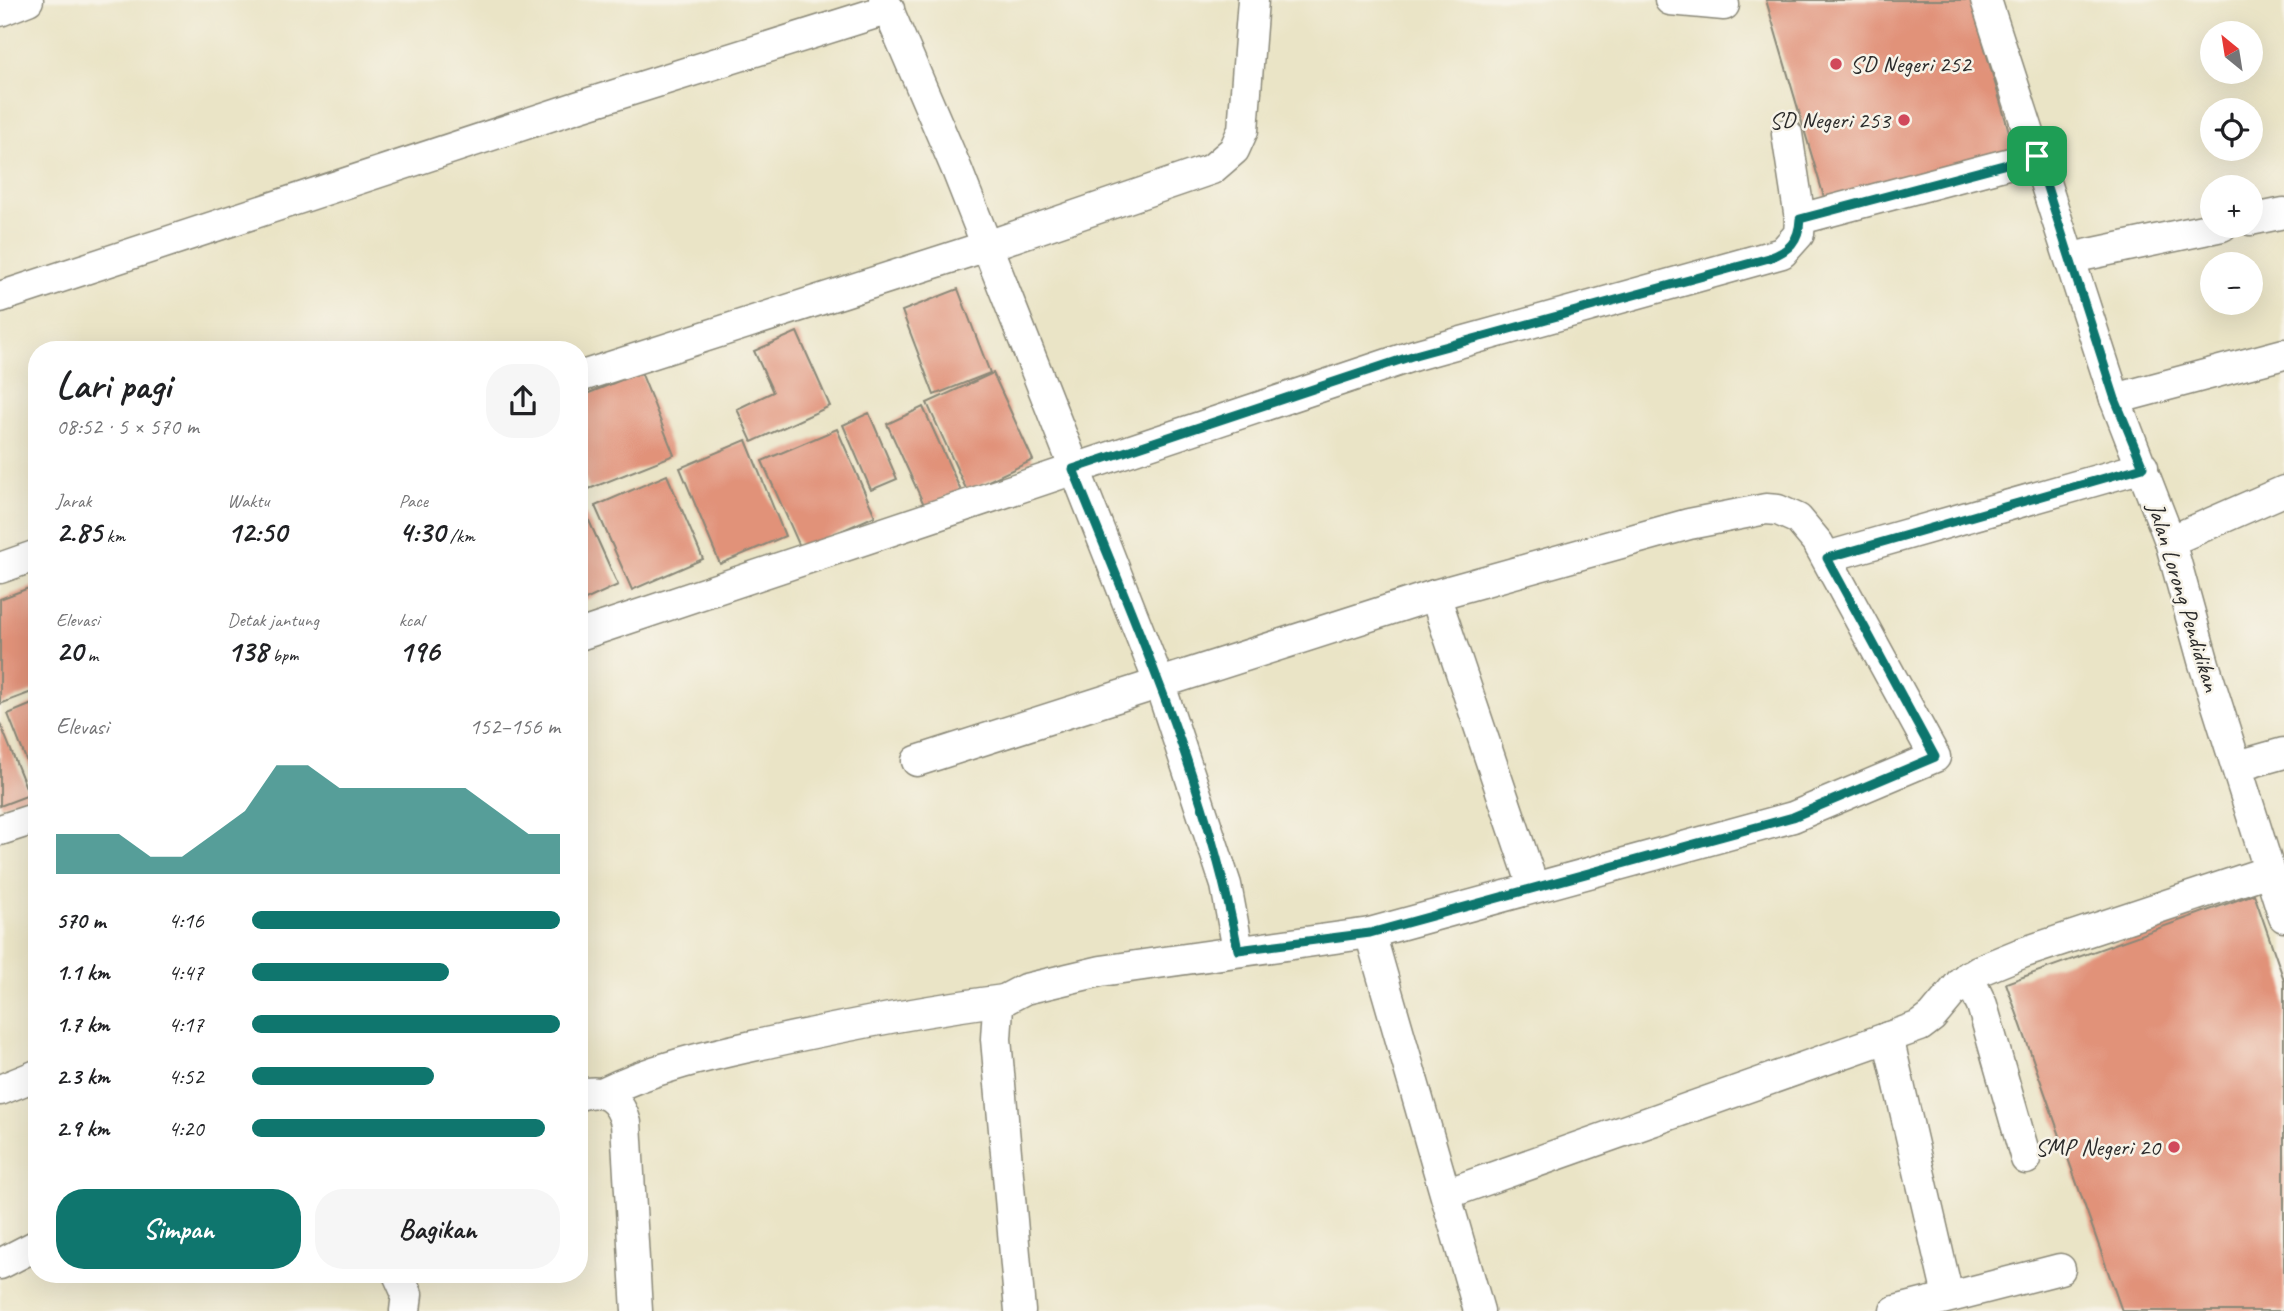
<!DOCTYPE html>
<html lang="id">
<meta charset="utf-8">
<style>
:root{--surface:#fff;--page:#f6f6f6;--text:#202124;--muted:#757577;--accent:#0f766e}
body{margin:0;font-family:Caveat,sans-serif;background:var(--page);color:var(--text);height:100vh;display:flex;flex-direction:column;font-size:26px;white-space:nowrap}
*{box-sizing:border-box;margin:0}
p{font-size:23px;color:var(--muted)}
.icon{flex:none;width:38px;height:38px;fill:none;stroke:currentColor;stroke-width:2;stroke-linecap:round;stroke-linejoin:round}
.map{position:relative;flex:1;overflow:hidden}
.sheet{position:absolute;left:28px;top:341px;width:560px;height:942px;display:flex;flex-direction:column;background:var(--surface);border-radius:28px;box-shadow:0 7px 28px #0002}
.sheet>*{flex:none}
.needle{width:46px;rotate:330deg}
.tools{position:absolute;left:2200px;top:21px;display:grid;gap:14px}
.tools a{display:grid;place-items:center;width:63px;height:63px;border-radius:50%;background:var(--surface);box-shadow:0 7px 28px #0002;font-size:35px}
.pin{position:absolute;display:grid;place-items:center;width:60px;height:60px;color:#fff;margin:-30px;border-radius:14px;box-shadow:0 4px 10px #0006}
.round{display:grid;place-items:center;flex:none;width:74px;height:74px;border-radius:28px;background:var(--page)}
.overview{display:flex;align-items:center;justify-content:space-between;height:119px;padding:0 28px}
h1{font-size:38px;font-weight:700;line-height:52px}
.figures{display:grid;grid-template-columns:repeat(3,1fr);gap:10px;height:119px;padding:7px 28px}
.figures div{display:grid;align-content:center}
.figures b{font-size:30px;font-weight:700}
.figures small{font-size:19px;font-weight:400}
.figures p{font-size:19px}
.chart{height:196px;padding:14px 28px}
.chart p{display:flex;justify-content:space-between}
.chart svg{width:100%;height:126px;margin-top:7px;fill:var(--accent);opacity:.7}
.primary-button{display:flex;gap:14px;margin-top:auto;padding:14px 28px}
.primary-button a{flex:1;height:80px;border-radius:28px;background:var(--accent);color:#fff;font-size:28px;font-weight:700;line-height:80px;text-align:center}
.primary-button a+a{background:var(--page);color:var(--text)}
ul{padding:0 28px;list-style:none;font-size:23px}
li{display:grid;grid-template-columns:112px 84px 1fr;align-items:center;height:52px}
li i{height:18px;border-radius:9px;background:var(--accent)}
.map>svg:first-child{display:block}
</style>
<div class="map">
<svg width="2284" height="1311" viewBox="0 0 2284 1311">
<rect width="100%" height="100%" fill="#f7f3e8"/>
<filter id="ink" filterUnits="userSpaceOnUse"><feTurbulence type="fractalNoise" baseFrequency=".0143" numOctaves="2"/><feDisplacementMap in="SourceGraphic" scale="14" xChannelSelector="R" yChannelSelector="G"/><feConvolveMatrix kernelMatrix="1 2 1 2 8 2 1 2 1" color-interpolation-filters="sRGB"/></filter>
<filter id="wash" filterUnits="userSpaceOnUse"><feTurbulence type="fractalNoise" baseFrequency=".00686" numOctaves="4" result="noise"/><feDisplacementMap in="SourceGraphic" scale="28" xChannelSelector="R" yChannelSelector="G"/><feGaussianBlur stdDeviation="1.57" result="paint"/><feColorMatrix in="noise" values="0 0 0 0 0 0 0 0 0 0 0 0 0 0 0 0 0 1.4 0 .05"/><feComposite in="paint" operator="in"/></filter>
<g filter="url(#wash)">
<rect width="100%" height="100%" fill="#eae4c6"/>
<g id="blocks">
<!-- building -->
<g fill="#e19279">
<path d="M1766,0H1971L2014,149L1826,204Z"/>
<path d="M958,289L990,373L934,395L902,311Z"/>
<path d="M797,332L830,406L752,442L737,409L773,392L754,351Z"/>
<path d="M641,372L674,455L589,489L579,464V397Z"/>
<path d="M993,373L1033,460L967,491L927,403Z"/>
<path d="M923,407L961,491L925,507L887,424Z"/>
<path d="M869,413L897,479L871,490L843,425Z"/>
<path d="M837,429L875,516L801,549L762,461Z"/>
<path d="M746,440L785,536L720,564L680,468Z"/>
<path d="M667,475L703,559L632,590L595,506Z"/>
<path d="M586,514L618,585L579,603V517Z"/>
<path d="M34,586L37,593V690L0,704V599Z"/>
<path d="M37,702V787L8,714Z"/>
<path d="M0,723L29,795L0,806Z"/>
<path d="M2254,894L2284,980V1311H2122L2006,983Z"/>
</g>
</g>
</g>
<g filter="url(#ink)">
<use href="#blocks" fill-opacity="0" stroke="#8a8878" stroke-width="2"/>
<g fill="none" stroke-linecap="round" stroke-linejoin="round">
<defs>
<g id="minor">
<path d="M884,0L957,170L1159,682L1226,885L1238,950"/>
<path d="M1670,0L1724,5"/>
<path d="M1986,0L2115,399L2170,541L2204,664L2284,917"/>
<path d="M0,11L28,0"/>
<path d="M1800,219L2037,156"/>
<path d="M2250,220L2284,213"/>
<path d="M2071,258L2222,226"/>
<path d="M0,297L577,107L889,9"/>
<path d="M579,377L987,246L1212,169L1234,150L1243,130L1253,0"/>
<path d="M2115,399L2284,354"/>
<path d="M2170,541L2284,491"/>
<path d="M1827,557L2143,467"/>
<path d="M0,568L37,555"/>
<path d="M1435,595L1533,886"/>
<path d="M579,635L1415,355L1782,253L1799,234L1800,219L1787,134"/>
<path d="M917,761L1435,595L1689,524L1766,509L1778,510L1798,519L1818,543L1935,757L1793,817L1370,933L1101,971L1025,989L1004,1000L998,1007L996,1039L1020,1311"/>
<path d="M2238,766L2284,753"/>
<path d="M0,830L37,818"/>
<path d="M1370,933L1479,1311"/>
<path d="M1968,976L1982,1005L2026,1159"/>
<path d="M1888,1037L1948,1296"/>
<path d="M0,1090L37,1075"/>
<path d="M602,1093C656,1066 713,1055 771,1042C849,1025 925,1010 1004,1000"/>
<path d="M579,1095C604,1087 619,1098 626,1123L637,1311"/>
<path d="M1446,1194L1920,1026L1932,1017L1962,981L1978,971L2022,953L2269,871"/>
<path d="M0,1264L37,1245"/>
<path d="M398,1274L407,1294L405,1311"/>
<path d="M1895,1311L2060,1269"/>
</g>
</defs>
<!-- minor casing -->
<use href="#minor" stroke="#8a8878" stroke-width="33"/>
<!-- minor -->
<use href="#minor" stroke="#fff" stroke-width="30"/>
</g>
</g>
<g fill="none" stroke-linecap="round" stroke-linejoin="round" filter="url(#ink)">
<defs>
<path id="route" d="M2037,156L2115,399L2143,467L1827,558L1935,757L1793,817L1370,933L1238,950C1207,783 1136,625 1073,469L1415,355L1769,258C1789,251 1799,241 1800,219Z"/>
</defs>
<!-- route casing -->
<use href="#route" stroke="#fff" stroke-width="14"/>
<!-- route -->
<use href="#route" stroke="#0f766e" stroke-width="9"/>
</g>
<!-- markers -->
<g fill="#d1495b" stroke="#f7f3e8" stroke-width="2.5">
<circle cx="1836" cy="64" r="7"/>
<circle cx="1904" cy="120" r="7"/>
<circle cx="2174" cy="1147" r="7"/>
</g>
<g text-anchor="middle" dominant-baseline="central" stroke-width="5" stroke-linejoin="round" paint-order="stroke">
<!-- poi labels -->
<g font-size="24" fill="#2b2b2b" stroke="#f7f3e8" text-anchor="end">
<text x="1850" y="64" text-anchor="start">SD Negeri 252</text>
<text x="1890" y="120">SD Negeri 253</text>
<text x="2160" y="1147">SMP Negeri 20</text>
</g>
<!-- street labels -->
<g font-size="24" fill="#2b2b2b" stroke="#f7f3e8">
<text transform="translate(2184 597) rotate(73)">Jalan Lorong Pendidikan</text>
</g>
</g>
</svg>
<div class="tools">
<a><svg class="needle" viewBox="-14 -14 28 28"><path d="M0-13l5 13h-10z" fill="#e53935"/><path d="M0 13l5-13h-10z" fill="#757577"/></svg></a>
<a><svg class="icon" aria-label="locate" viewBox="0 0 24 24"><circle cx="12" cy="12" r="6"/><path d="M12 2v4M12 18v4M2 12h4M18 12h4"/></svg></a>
<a>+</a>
<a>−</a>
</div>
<div class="pin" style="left:2037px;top:156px;background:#1e9e55"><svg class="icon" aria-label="arrive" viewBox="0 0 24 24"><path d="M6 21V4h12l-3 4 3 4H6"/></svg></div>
<section class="sheet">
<div class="overview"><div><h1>Lari pagi</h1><p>08:52 · 5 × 570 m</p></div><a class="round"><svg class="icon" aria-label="share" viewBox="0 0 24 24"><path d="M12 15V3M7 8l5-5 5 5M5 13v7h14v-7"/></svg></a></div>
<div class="figures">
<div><p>Jarak</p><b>2.85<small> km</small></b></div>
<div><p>Waktu</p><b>12:50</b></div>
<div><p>Pace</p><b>4:30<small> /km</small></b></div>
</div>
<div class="figures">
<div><p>Elevasi</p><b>20<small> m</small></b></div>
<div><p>Detak jantung</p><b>138<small> bpm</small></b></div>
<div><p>kcal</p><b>196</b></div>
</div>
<div class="chart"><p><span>Elevasi</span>152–156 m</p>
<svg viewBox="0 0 160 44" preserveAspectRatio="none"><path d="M0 44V30L10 30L20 30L30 38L40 38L50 30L60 22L70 6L80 6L90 14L100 14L110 14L120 14L130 14L140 22L150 30L160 30V44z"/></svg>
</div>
<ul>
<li><b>570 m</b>4:16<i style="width:100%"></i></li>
<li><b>1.1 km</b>4:47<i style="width:64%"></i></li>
<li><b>1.7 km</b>4:17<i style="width:100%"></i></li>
<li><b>2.3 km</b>4:52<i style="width:59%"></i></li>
<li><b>2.9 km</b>4:20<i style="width:95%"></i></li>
</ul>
<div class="primary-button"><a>Simpan</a><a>Bagikan</a></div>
</section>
</div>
